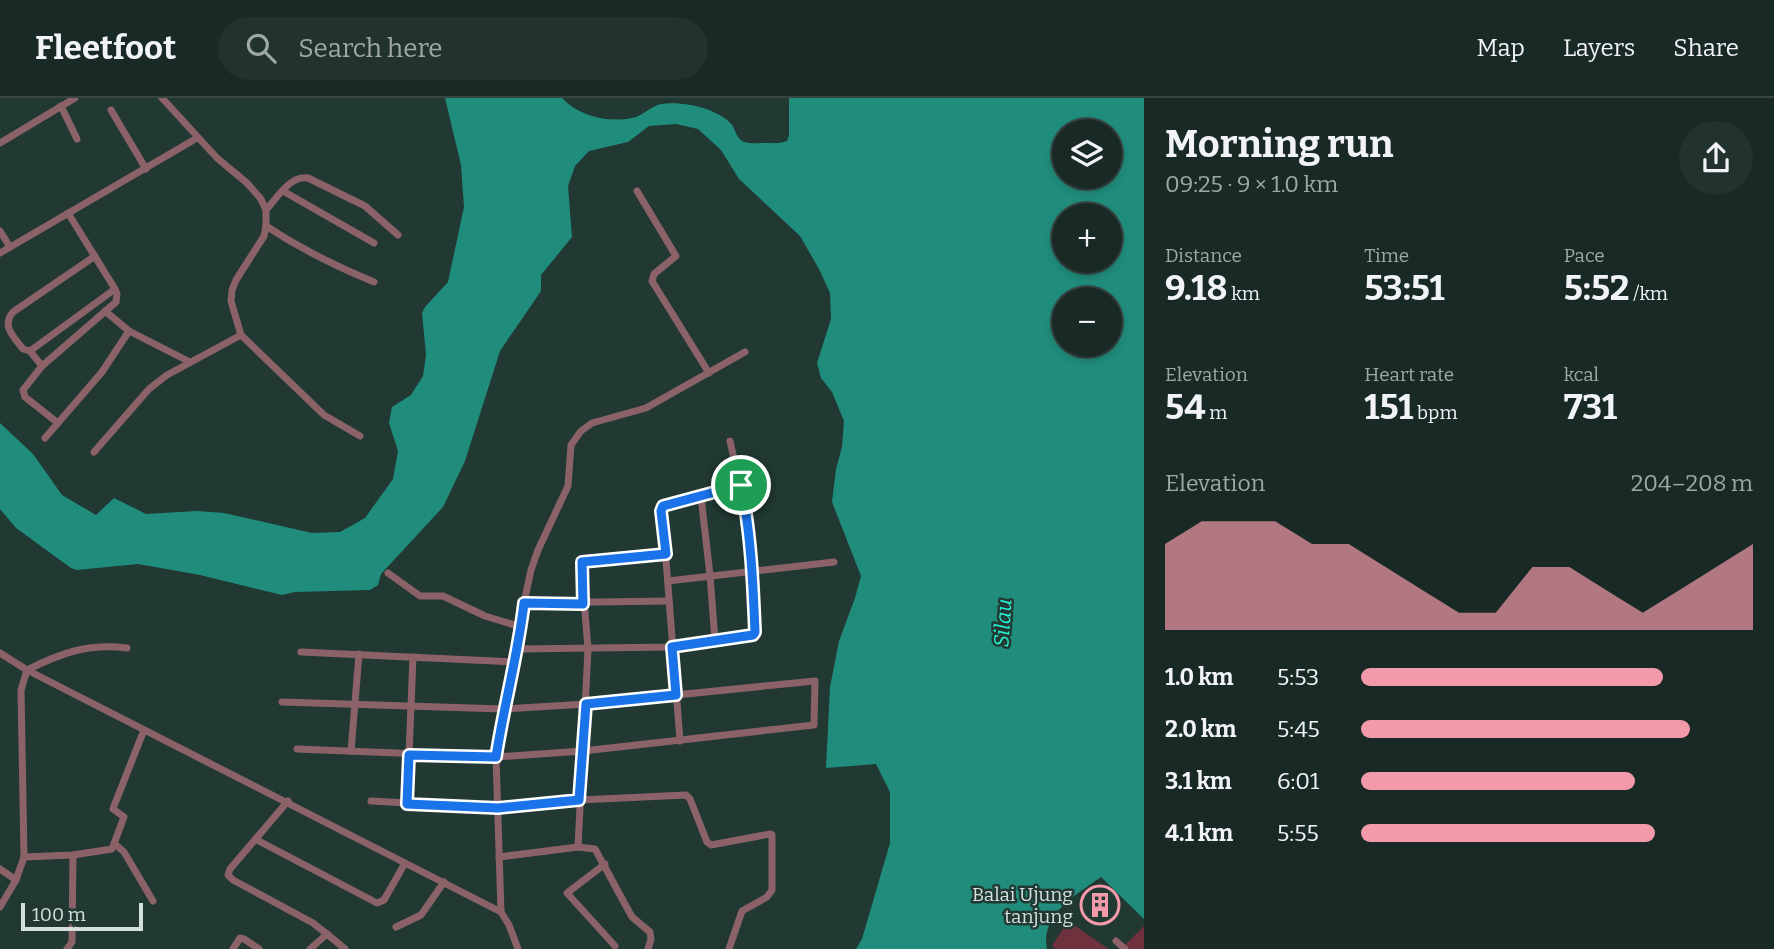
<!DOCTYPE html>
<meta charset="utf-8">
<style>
:root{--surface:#192a26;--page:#22322e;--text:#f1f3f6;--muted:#9fa7a7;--line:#374643;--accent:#f39aaa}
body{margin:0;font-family:Bitter,serif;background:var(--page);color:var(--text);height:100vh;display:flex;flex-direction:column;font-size:26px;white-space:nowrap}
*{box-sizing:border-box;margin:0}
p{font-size:23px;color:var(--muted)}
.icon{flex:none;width:38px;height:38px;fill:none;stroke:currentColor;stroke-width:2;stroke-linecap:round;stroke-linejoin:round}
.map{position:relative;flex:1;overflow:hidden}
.drawer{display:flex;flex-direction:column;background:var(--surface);width:630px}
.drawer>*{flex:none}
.buttons{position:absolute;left:1052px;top:21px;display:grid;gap:14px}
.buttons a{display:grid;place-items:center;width:70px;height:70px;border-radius:50%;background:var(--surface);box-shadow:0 4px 10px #0003,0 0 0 2px var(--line);font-size:35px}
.scale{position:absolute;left:21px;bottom:18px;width:122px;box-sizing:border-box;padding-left:7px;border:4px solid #d3e0dd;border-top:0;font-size:19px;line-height:24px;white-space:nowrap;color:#d3e0dd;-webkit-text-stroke:5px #213833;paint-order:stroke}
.pin{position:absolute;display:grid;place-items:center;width:60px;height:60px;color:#fff;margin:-30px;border:4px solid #fff;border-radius:50%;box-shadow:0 2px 7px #0007}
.round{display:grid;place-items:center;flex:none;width:74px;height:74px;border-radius:37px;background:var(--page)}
.head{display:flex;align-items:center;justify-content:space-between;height:119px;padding:0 21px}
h1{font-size:38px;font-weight:700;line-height:52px}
.figures{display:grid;grid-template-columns:repeat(3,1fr);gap:10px;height:119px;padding:7px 21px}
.figures div{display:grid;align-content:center}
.figures b{font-size:35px;font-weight:700}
.figures small{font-size:19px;font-weight:400}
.figures p{font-size:19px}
.chart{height:196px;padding:14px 21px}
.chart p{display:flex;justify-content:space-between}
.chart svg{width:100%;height:126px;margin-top:7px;fill:var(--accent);opacity:.7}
ul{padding:0 21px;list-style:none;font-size:23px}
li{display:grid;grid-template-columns:112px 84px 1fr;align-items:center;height:52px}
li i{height:18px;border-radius:9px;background:var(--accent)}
header{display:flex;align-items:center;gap:42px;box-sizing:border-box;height:98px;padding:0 35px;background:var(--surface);border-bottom:2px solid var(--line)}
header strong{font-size:33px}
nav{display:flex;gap:38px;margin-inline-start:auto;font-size:24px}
.search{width:490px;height:63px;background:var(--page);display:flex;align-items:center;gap:18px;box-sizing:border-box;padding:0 24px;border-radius:38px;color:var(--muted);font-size:26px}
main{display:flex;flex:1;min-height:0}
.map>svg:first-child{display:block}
</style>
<header>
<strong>Fleetfoot</strong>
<div class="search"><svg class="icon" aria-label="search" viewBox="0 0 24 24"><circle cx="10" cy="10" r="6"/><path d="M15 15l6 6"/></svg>Search here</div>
<nav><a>Map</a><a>Layers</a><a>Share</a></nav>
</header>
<main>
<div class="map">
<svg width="1144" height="851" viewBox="0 0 1144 851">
<rect width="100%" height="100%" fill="#213833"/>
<!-- green -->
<g fill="#70313f">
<path d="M1068,823L1109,851H1056L1052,848Z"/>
<path d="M1144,828V851H1121Z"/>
</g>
<!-- water -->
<path fill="#208d7c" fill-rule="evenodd" d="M445,0H562C578,18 608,25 632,20C643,18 651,8 661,6C675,4 696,7 709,12C716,15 727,20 732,27C736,33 736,40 744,44C750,46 759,45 765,45C773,45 780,46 787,43L789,37V0H1144V821L1101,779C1076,797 1040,816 1047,851H856L862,841L890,745V694L876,666L826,670L830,589L839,543L855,500L861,478L832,404L836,371L842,349L844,323L832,294L821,280L817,265L831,221L830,195L819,171L800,138L739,81L721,52L698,31L676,26L649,28L628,44L589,53L575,68L568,88L572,139L541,177V193L500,253L465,363L443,409L381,476L378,487L370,492L295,494L282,497L200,477L138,466L77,472L71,470L16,430L0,411V325L33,356L62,397L96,417L114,400L146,416L197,413L224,415L312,435L340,434L365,420L393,381L398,353L389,325L392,309L411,297L423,278L426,257L422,215L425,209L448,184L464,109L461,67ZM1110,33V79H1064V33ZM1110,117V163H1064V117ZM1110,201V247H1064V201Z"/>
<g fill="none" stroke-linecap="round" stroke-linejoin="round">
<!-- street -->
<g stroke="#8c6269" stroke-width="7">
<path d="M162,0L217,60L247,85L261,101L266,112V128L264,138L236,182L232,192L231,203L241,237L324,317L360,338"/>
<path d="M61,8L77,41"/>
<path d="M111,12L146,71"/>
<path d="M0,45L75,0"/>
<path d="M283,93L374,145"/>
<path d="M637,93L676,158L654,176L652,183L709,275"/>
<path d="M266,112C277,100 290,77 308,80L365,108L398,137"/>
<path d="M266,128C301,151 335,168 374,184"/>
<path d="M0,133L10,149"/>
<path d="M0,155L197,40"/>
<path d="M95,158L13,214C1,228 14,239 23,251L30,253L115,191"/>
<path d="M105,213L129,233L190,264"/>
<path d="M30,253L42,268"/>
<path d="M58,325L25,299L23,292L42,268L116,204L117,196L115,191L68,115"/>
<path d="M45,340L102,274L129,233"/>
<path d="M94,354L149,291L167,277L241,237"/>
<path d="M701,399L710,477L715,543"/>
<path d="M388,475L420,498H443L485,518L521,529"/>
<path d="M668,483L834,464"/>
<path d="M524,505L669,503"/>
<path d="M518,551L672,549L753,537L755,534L749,428L730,343"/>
<path d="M301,554L516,564"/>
<path d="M0,555L27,572L501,814L509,827L518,851"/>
<path d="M282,604L503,611L586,606L815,583L814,627L583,653L496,659L297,651"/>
<path d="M680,643L662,410L666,407L741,387"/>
<path d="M351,653L359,556"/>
<path d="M288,703L230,771L228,777L233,782L313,825L327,836L310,851"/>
<path d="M371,703L498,710L579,702L686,697L690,701L707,744L711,747L770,736L772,737V792L767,799L742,813L729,851"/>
<path d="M407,706L413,559"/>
<path d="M257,742L377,805L384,802L405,765"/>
<path d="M115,746L124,754L153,803"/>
<path d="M578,749L588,551L581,466L586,462L665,456"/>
<path d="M24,759L73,757L112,751L124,719L113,711L114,708L144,632"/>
<path d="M499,759L578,749L595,751L632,819L650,834L651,841L648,851"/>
<path d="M605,766L567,795L615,848"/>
<path d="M0,771L16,782"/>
<path d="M0,809L16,782L24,759L21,592L27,572C61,555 88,545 127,550"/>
<path d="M501,814L496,659L503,611L516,564L524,505L531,472L538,452L568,388L571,347L581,333L592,325L646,310L745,254"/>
<path d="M396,829L421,817L444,784"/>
<path d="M327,836L345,851"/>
<path d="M1116,843L1125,851"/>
<path d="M67,851L72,844L73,757"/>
<path d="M233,851L240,840L244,841L259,851"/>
</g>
</g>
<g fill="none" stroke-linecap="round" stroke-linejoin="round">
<defs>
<path id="route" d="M741,387C751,436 753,485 755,534L753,537L672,549L676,597L586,606L579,702L498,710L407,706L409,657L496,659C504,607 518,557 524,505L583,506L582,464L666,456L661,413L663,408Z"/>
</defs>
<!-- route casing -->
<use href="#route" stroke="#fff" stroke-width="14"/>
<!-- route -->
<use href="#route" stroke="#1a73e8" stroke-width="9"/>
</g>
<!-- icons -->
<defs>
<symbol id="building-ring" viewBox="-11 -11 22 22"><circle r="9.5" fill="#213833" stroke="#f39aaa" stroke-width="1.5"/><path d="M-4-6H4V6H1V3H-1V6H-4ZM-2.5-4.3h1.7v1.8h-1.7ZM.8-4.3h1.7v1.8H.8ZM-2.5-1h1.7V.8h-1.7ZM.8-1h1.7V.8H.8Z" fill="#f39aaa"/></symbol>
</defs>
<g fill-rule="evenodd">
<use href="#building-ring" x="1078" y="785" width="44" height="44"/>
</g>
<g text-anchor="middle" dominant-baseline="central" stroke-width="5" stroke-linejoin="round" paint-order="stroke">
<!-- poi labels -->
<g font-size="19" fill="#d3e0dd" stroke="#213833" text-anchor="end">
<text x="1073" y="796">Balai Ujung<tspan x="1073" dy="22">tanjung</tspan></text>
</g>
<!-- water labels -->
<g font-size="21" font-style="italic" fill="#26f1d3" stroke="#213833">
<text transform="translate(1003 525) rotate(-86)">Silau</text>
</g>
</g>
</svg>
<div class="buttons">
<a><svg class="icon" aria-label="layers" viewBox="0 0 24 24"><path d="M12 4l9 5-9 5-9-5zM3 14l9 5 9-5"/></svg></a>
<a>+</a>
<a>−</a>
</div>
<div class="scale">100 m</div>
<div class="pin" style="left:741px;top:387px;background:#1e9e55"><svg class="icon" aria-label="arrive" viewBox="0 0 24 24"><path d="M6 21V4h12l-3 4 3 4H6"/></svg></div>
</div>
<section class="drawer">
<div class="head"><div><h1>Morning run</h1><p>09:25 · 9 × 1.0 km</p></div><a class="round"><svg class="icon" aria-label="share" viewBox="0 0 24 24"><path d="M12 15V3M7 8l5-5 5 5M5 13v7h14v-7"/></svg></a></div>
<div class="figures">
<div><p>Distance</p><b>9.18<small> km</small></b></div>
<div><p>Time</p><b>53:51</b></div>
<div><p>Pace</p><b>5:52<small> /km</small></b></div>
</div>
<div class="figures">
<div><p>Elevation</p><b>54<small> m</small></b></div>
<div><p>Heart rate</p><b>151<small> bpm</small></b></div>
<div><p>kcal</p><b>731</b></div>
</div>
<div class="chart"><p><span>Elevation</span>204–208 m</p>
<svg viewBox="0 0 160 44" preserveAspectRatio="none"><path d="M0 44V14L10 6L20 6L30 6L40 14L50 14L60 22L70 30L80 38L90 38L100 22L110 22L120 30L130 38L140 30L150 22L160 14V44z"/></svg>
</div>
<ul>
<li><b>1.0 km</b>5:53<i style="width:77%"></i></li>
<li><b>2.0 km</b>5:45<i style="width:84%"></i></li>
<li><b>3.1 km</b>6:01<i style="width:70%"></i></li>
<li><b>4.1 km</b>5:55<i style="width:75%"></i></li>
</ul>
</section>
</main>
